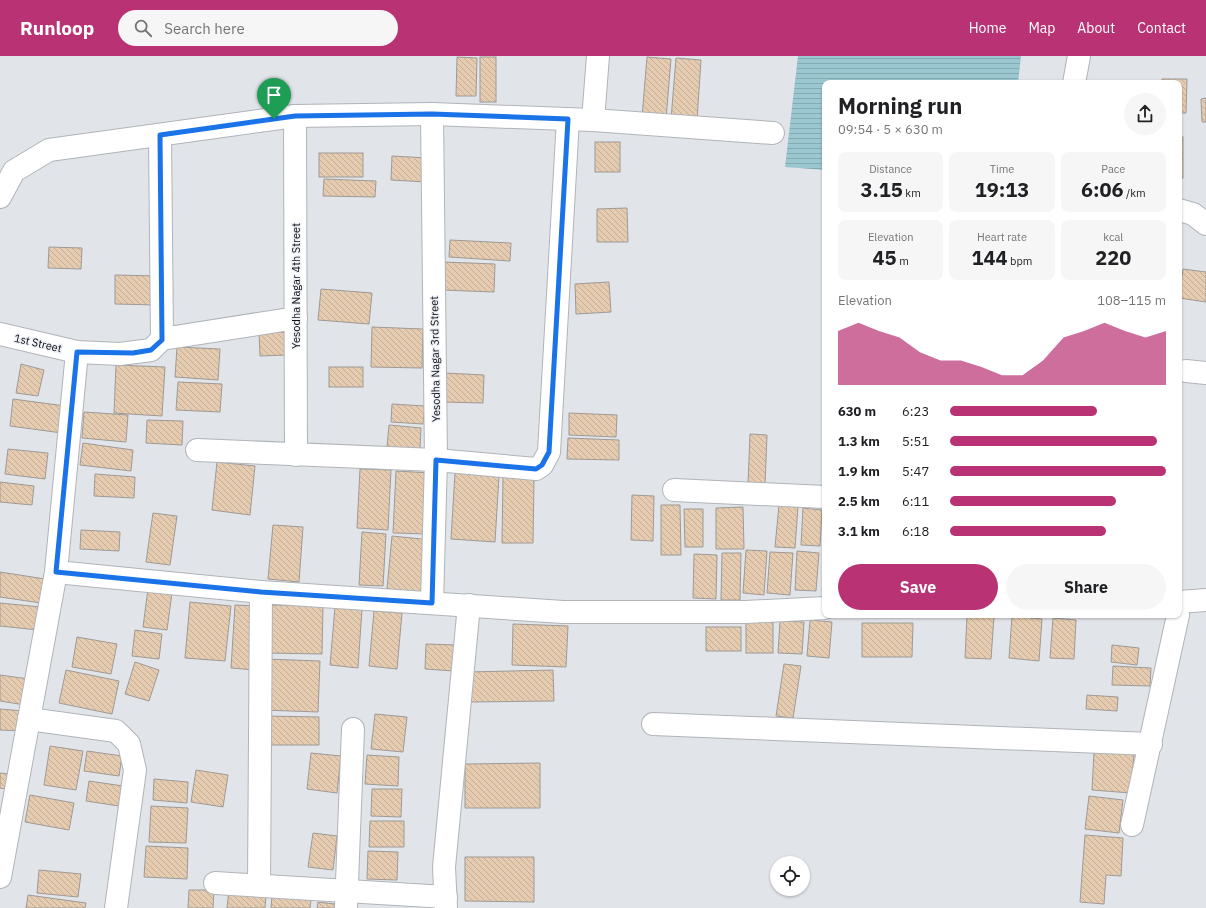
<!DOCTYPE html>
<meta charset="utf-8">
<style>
:root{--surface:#fff;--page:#f6f6f6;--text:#202124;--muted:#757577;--accent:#b83274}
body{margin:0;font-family:"IBM Plex Sans",sans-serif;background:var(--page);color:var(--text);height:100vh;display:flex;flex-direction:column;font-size:15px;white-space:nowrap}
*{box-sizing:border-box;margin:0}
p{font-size:13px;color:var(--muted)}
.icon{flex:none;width:22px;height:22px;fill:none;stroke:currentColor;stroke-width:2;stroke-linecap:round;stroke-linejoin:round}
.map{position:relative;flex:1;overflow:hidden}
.drawer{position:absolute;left:822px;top:24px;width:360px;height:538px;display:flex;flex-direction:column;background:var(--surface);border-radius:8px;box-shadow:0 1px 3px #0004}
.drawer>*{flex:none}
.tools{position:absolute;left:770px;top:800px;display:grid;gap:8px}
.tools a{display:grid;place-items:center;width:40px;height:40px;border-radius:50%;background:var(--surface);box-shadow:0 1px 3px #0004;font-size:20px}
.pin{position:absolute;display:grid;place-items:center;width:34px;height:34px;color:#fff;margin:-41px -17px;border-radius:50% 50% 50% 0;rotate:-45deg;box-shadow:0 0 4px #0007}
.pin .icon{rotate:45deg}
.round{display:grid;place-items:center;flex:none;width:42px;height:42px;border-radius:21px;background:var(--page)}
.summary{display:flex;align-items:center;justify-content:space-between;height:68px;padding:0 16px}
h1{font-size:22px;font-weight:700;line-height:30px}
.metrics{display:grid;grid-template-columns:repeat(3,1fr);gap:6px;height:68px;padding:4px 16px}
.metrics div{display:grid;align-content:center;border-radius:8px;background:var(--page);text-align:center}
.metrics b{font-size:20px;font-weight:700}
.metrics small{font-size:11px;font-weight:400}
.metrics p{font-size:11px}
.chart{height:112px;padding:8px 16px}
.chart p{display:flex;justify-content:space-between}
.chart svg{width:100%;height:72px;margin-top:4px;fill:var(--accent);opacity:.7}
.primary-button{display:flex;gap:8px;margin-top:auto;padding:8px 16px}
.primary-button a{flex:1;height:46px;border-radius:24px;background:var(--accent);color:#fff;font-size:16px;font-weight:700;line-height:46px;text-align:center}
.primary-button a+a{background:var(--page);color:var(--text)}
ul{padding:0 16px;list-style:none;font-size:13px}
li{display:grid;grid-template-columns:64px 48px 1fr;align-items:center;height:30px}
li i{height:10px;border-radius:5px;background:var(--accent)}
header{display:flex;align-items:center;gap:24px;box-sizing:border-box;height:56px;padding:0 20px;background:var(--accent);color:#fff}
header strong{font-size:19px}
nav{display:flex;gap:22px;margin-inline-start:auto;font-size:14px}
.search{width:280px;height:36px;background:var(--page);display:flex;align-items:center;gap:10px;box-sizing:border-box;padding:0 14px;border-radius:22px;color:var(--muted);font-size:15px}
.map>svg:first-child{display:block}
</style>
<header>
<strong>Runloop</strong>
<div class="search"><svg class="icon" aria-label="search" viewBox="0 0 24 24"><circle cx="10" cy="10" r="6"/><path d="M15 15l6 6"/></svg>Search here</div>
<nav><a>Home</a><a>Map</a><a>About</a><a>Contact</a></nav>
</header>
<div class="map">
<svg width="1206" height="852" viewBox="0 0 1206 852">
<defs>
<pattern id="water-rules" width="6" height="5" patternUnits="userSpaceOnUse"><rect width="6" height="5" fill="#9bc7d0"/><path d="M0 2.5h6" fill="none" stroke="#84aab2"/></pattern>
<pattern id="building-back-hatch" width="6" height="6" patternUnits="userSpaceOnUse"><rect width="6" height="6" fill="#e5cbaf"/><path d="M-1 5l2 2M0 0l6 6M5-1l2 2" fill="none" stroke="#c3ad96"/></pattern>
</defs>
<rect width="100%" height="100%" fill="#e1e4e9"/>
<!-- water -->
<path fill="url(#water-rules)" d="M798,0H1021L1018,27H825V114L785,111Z"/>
<!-- building -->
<g fill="url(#building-back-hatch)" stroke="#9f9a96">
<path d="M457,1L477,2L476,40H456Z"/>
<rect x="480" y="1" width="16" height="45"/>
<path d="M647,1L671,3L666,63L642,61Z"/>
<path d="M676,2L701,4L697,64L671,63Z"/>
<path d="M1162,23H1187L1186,57H1179V27H1161Z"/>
<path d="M1206,42V66H1202L1201,43Z"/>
<rect x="1179" y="81" width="4" height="41"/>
<rect x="595" y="86" width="25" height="30"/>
<rect x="319" y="97" width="44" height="24"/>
<path d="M392,100L427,102L426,126L391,124Z"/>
<path d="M324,123L376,125L375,141L323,140Z"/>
<path d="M627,152L628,186H597V153Z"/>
<path d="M450,184L511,187L510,205L449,201Z"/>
<path d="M49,191L82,192L81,213L48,212Z"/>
<path d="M443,206L495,208L494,236L442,234Z"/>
<path d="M1183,213L1206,216V246L1179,242Z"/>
<path d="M115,219L159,220L158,249L115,248Z"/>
<path d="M609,226L611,256L576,258L575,228Z"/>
<path d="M321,233L372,237L369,268L318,264Z"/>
<path d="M372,271L423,273L422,312L371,311Z"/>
<path d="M259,276H285L286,299L260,300Z"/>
<path d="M177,291L220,293L218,324L175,321Z"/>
<path d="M21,308L44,314L38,340L16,337Z"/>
<path d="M116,309L165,311L162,360L114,357Z"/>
<rect x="329" y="311" width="34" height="20"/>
<path d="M445,317L484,319L483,347L443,346Z"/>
<path d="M178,326L222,328L220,356L176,354Z"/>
<path d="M13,343L65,350L62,377L10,370Z"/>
<path d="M392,348L425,350L423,368L391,366Z"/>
<path d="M84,356L128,359L126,386L82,382Z"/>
<path d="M569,357L617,359L616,381L569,379Z"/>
<path d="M147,364L183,365L182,389L146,387Z"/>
<path d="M389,369L421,372L420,393L387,391Z"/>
<path d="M750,378L767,379L765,429L748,428Z"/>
<path d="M568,382L619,384V404L567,403Z"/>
<path d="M83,387L133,394L131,415L80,409Z"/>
<path d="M8,393L48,397L45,423L5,418Z"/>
<path d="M217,406L255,410L250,459L212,454Z"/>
<path d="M360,413L391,414L388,474L357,472Z"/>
<path d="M396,415L431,417L428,478L393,477Z"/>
<path d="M455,417L499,420L495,486L451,483Z"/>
<path d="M95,418L135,421L134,442L94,440Z"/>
<path d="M503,421L534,422L533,487H502Z"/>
<path d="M0,426L34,430L32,449L0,446Z"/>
<path d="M632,439L654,440L653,485L631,484Z"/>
<path d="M661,449H680L681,499H661Z"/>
<path d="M779,449L798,451L795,492L775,491Z"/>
<path d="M743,451L744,493H716V452Z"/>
<path d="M803,452L822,454L820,490L801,489Z"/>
<path d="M684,453H703V491H685Z"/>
<path d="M153,457L177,460L170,509L146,506Z"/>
<path d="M273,469L303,471L299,526L268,523Z"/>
<path d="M81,474L120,476L119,495L80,493Z"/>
<path d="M362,476L386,478L383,530L359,529Z"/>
<path d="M392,480L431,484L426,537L387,533Z"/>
<path d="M746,494L767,495L764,539L743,537Z"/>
<path d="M797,495L819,497L816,535L795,534Z"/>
<path d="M770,496L793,497L790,539L767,537Z"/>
<path d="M722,497H741L740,544H721Z"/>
<path d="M694,498L717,499L716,543L693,542Z"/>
<path d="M0,516L45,523L41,547L0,541Z"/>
<path d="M148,533L172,537L167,574L143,571Z"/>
<path d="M190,546L231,550L225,605L185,602Z"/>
<path d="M0,547L41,551L38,574L0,570Z"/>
<path d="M235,549L256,550L255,614L231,612Z"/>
<path d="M266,549H323L322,598L265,597Z"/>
<path d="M335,551L362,553L358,612L330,609Z"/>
<path d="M374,555L402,557L397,613L369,610Z"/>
<path d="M967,560L994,561L991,603L965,602Z"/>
<path d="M1012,560L1042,563L1039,605L1009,602Z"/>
<path d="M1053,562L1076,564L1074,603L1050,602Z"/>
<path d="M810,564L832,566L829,602L807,600Z"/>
<path d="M780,565L804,566L802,598L778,597Z"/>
<rect x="746" y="566" width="27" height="31"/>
<path d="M862,567H913L912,601H862Z"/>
<path d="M513,568L568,570L566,611L512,609Z"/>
<rect x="706" y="571" width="35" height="24"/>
<path d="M135,574L162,578L159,603L132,600Z"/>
<path d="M77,581L117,588L111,618L72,611Z"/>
<path d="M426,588L456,589L454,615L425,613Z"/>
<path d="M1112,589L1139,592L1137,609L1111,606Z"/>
<path d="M265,603L320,605L318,656L263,654Z"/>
<path d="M135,606L159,614L149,645L125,638Z"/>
<path d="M784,608L801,610L793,662L776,660Z"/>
<path d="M1113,610L1151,612L1150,630L1112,629Z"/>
<path d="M66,614L119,625L112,658L59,647Z"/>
<path d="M553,614L554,645L470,646L469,616Z"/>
<path d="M0,619L29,623L25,649L0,645Z"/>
<path d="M1087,639L1118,641L1117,655L1086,653Z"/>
<path d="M0,653L24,655L23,675L0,674Z"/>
<path d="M375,658L407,661L403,696L371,693Z"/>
<path d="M264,660L319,661V689H263Z"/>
<path d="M50,690L83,695L76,734L44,729Z"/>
<path d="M87,695L122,700L119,720L84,715Z"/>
<path d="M1094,696L1134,698L1131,737L1092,734Z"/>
<path d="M311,697L341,700L337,737L307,733Z"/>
<path d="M367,699L399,701L398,730L365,728Z"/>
<path d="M540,707V752H465V708Z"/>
<path d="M196,714L228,719L223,751L191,746Z"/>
<path d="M0,717L8,718L5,733L0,732Z"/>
<path d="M154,723L188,726L187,747L153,744Z"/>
<path d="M89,725L123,730L119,750L86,745Z"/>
<path d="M372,733H402L401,761L371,760Z"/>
<path d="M30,739L74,747L69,774L25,766Z"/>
<path d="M1089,740L1123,744L1119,777L1085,773Z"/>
<path d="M151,750L188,752L186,787L149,786Z"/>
<path d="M370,765H404V791H369Z"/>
<path d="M313,777L337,780L333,814L308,811Z"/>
<path d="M1085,779L1123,782L1121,820L1106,819L1104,848L1080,846Z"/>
<path d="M146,790L188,792L187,823L144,821Z"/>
<path d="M368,795L398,796L397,824L367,823Z"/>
<path d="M465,801H534V846L465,845Z"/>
<path d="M39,814L81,818L78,841L37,837Z"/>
<path d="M189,834H214L213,852H188Z"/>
<path d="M229,834L266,839L265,852H227Z"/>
<path d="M28,839L86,847L85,852H26Z"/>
<path d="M272,840L311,844L310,852H271Z"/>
<path d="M318,846L343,849V852H317Z"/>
</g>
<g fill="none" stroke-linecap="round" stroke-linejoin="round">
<defs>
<g id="minor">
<path d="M1074,27L1079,0"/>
<path d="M432,58L436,404L432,547"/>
<path d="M295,60L296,399"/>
<path d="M593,64L598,0"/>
<path d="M160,79L162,283"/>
<path d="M0,141L14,115L49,94L295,60L432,58L593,64L773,77"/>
<path d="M1179,154L1193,158L1206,168"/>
<path d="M0,278L77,296L120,298L151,294L162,283L296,262"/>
<path d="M77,296L56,516L261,536L563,556H746L825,552"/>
<path d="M1186,315L1206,317"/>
<path d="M197,394L436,404L536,413L542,409L549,396L568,63"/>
<path d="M674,434L825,441"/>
<path d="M1179,546L1206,544"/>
<path d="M29,663L116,675L129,688L135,714L116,852"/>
<path d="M653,668L1151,688"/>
<path d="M1132,769L1178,559"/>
<path d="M0,821L56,516"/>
<path d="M215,827L446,841"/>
<path d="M259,829L261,536"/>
<path d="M346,852L353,673"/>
<path d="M446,852L444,811L469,549"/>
</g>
</defs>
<!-- minor casing -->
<use href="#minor" stroke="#b0b4b9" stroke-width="24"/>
<!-- minor -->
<use href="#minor" stroke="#fff" stroke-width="22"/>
</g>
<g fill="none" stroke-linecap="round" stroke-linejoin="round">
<defs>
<path id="route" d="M432,58L568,63L549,396L542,409L536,413L436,404L432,547L261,536L56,516L77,296L133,297L151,294L162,284L160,79L295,60Z"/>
</defs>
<!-- route casing -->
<use href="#route" stroke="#fff" stroke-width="8"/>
<!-- route -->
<use href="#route" stroke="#1a73e8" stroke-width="5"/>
</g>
<g text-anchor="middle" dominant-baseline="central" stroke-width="3" stroke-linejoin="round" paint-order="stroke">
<!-- street labels -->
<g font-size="11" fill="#0e0f11" stroke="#eef1f7">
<text transform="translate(296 230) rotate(-90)">Yesodha Nagar 4th Street</text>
<text transform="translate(38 287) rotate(13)">1st Street</text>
<text transform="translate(435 303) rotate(-91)">Yesodha Nagar 3rd Street</text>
</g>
</g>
</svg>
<div class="tools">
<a><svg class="icon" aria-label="locate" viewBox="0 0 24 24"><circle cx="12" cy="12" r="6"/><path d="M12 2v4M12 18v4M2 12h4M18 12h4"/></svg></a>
</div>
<div class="pin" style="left:274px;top:63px;background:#1e9e55"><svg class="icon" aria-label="arrive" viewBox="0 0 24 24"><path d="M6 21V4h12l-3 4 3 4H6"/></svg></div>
<section class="drawer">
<div class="summary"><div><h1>Morning run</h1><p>09:54 · 5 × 630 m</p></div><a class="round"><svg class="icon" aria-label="share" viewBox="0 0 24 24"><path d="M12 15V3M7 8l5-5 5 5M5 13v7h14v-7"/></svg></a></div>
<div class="metrics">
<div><p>Distance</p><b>3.15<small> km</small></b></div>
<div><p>Time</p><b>19:13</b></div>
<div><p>Pace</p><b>6:06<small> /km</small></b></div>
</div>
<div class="metrics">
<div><p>Elevation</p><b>45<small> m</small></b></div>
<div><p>Heart rate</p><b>144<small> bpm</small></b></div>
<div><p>kcal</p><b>220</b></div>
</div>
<div class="chart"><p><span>Elevation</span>108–115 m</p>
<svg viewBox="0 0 160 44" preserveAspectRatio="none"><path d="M0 44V11L10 6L20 11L30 15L40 24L50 29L60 29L70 33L80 38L90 38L100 29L110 15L120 11L130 6L140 11L150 15L160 11V44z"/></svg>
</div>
<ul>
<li><b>630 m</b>6:23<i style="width:68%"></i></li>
<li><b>1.3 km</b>5:51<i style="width:96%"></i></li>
<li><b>1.9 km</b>5:47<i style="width:100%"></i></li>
<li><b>2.5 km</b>6:11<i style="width:77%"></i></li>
<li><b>3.1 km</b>6:18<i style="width:72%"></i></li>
</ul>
<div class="primary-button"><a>Save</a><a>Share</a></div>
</section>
</div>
